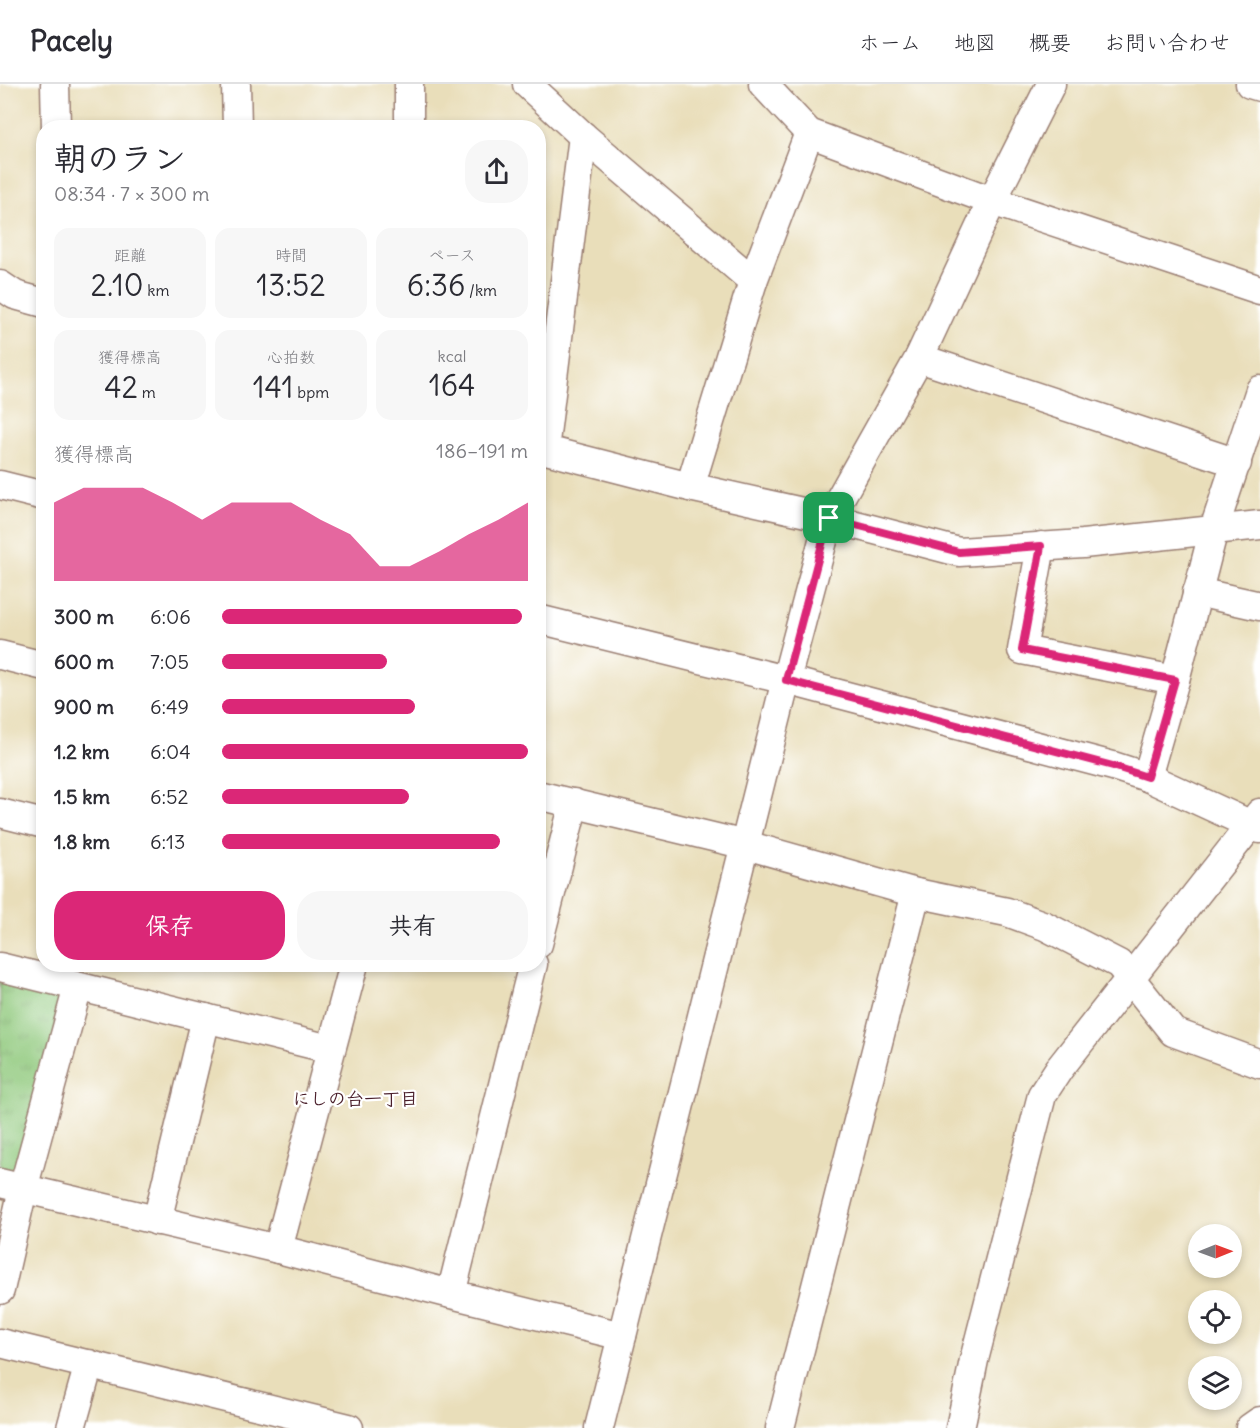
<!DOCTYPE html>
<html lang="ja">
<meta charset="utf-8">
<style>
:root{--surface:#fff;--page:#f7f7f7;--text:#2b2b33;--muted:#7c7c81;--line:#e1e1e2;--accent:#db2777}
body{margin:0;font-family:Delius,"Klee One",sans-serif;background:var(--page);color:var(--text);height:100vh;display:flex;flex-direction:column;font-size:22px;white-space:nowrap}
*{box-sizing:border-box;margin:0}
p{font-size:20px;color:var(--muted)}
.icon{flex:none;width:33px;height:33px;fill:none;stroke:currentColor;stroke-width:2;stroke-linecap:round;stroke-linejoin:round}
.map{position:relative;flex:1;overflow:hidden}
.panel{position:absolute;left:36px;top:36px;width:510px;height:852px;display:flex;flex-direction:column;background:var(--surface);border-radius:24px;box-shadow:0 3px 9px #0003}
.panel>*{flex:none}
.needle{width:39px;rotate:89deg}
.tools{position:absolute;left:1188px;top:1140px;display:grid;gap:12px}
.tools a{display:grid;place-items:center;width:54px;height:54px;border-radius:50%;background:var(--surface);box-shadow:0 3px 9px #0003;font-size:30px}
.pin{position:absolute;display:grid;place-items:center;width:51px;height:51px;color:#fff;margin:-26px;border-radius:12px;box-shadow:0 3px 9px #0006}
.round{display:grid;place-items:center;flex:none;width:63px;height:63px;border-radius:24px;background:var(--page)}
.summary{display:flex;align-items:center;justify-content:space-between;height:102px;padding:0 18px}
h1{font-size:33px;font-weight:600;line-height:45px}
.stats{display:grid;grid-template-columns:repeat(3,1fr);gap:9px;height:102px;padding:6px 18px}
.stats div{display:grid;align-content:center;border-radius:15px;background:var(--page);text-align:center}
.stats b{font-size:30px;font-weight:600}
.stats small{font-size:16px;font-weight:400}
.stats p{font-size:16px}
.chart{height:168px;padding:12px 18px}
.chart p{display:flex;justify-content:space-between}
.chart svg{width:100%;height:108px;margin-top:6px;fill:var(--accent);opacity:.7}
.action{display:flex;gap:12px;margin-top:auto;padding:12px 18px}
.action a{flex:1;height:69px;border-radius:24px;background:var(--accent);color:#fff;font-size:24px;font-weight:600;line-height:69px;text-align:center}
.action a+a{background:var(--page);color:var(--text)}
ul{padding:0 18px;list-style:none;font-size:20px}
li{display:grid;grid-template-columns:96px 72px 1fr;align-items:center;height:45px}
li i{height:15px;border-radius:8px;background:var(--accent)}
header{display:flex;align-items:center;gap:36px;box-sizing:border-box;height:84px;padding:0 30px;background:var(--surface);border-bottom:2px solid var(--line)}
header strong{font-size:28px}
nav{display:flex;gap:33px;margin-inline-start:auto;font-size:21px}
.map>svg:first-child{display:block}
</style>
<header>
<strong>Pacely</strong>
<nav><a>ホーム</a><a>地図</a><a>概要</a><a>お問い合わせ</a></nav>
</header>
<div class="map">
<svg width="1260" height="1344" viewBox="0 0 1260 1344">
<defs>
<pattern id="park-tufts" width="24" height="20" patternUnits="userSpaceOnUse" patternTransform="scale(1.5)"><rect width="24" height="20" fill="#90c97d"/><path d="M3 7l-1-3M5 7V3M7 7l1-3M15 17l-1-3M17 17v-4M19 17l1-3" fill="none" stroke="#7eac6c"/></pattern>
</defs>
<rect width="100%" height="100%" fill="#fff"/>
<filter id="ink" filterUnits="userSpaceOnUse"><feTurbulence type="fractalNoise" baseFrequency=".0167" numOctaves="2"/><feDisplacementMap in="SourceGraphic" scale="12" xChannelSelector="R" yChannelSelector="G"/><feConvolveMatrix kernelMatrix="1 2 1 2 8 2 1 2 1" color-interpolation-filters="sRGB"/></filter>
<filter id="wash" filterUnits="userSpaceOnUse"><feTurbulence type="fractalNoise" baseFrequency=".008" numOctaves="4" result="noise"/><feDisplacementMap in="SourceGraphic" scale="24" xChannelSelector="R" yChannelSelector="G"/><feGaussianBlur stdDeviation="1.35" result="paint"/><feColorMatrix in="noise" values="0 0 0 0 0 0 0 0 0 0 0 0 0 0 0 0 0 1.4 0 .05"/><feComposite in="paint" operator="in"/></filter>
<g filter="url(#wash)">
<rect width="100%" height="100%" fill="#e9deba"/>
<!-- park -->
<path fill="url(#park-tufts)" stroke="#6d7454" stroke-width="1.5" d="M0,883L78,903L23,1105L0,1099Z"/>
</g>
<g filter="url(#ink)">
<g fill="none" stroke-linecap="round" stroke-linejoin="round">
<defs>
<g id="minor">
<path d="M55,0L56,44"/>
<path d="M236,0L237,44"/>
<path d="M409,0V44"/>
<path d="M527,0L583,52L753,197"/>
<path d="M763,0L809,49L992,117L1260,206"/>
<path d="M1250,0L1260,3"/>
<path d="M0,201L15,211L44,219"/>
<path d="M919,274L1237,379"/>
<path d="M538,364L690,403L829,434L959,468L1083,460L1260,441"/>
<path d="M544,366L583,52"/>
<path d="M0,401L44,412"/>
<path d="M690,403L753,197L809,49"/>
<path d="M1041,462L1022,566L1175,596"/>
<path d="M1197,508L1260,522"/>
<path d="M538,535L786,596L1113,682L1147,693L1260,745"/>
<path d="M0,571L44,582"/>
<path d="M1147,693L1175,596L1214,445L1260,306"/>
<path d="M538,711L746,761L916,809L1007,828L1045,842L1119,880L1173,948L1260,980"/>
<path d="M0,729L44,740"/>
<path d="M538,860L574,719"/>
<path d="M0,883L330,965"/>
<path d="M0,1099L278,1165L451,1210L622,1252"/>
<path d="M157,1137L206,934"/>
<path d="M278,1165L354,880"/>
<path d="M0,1206L23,1105L78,903"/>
<path d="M451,1210L533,880"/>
<path d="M0,1259L349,1344"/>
<path d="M71,1344L89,1280"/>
<path d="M599,1344L786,596L829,434L919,274L992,117L1051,0"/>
<path d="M780,1344L916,809"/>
<path d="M960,1344L974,1276L1042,1011L1059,985L1260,729"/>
<path d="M1250,1344L1260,1337"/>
</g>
</defs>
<!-- minor casing -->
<use href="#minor" stroke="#9a7e72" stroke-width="31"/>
<!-- minor -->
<use href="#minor" stroke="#fff" stroke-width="28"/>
</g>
</g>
<g fill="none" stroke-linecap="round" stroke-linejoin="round" filter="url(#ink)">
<defs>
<path id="route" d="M829,434L959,468L1041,462L1022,566L1175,596L1147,693L1113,682L786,596Z"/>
</defs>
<!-- route casing -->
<use href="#route" stroke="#fff" stroke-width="12"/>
<!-- route -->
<use href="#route" stroke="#db2777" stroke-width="8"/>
</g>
<g text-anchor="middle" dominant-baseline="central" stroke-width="4.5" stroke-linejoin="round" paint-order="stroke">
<!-- neighbourhood labels -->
<g font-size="18" font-weight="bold" fill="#4a1f2b" stroke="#fff">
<text x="355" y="1014">にしの台一丁目</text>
</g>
</g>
</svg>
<div class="tools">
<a><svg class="needle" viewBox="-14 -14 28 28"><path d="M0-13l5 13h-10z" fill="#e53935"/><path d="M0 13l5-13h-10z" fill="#7c7c81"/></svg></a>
<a><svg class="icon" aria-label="locate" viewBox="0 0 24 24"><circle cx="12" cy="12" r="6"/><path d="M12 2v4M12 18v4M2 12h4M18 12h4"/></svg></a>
<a><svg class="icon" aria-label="layers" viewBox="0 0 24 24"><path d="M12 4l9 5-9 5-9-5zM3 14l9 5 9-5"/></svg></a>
</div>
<div class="pin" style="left:829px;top:434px;background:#1e9e55"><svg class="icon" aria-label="arrive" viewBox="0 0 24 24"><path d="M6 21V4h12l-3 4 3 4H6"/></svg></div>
<section class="panel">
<div class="summary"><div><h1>朝のラン</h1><p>08:34 · 7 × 300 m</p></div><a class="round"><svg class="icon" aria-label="share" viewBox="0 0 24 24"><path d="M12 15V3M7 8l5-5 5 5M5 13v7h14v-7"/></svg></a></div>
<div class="stats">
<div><p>距離</p><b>2.10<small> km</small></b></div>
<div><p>時間</p><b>13:52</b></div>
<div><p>ペース</p><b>6:36<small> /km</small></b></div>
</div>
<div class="stats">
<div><p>獲得標高</p><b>42<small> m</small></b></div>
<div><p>心拍数</p><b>141<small> bpm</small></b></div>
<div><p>kcal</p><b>164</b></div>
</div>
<div class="chart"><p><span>獲得標高</span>186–191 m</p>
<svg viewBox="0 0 160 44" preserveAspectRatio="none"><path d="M0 44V12L10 6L20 6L30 6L40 12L50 19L60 12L70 12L80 12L90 19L100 25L110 38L120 38L130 32L140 25L150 19L160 12V44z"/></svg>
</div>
<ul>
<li><b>300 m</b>6:06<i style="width:98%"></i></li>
<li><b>600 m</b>7:05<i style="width:54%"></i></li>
<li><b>900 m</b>6:49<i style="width:63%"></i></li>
<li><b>1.2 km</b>6:04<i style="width:100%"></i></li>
<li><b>1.5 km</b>6:52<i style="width:61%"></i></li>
<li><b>1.8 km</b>6:13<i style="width:91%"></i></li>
</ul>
<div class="action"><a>保存</a><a>共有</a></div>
</section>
</div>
